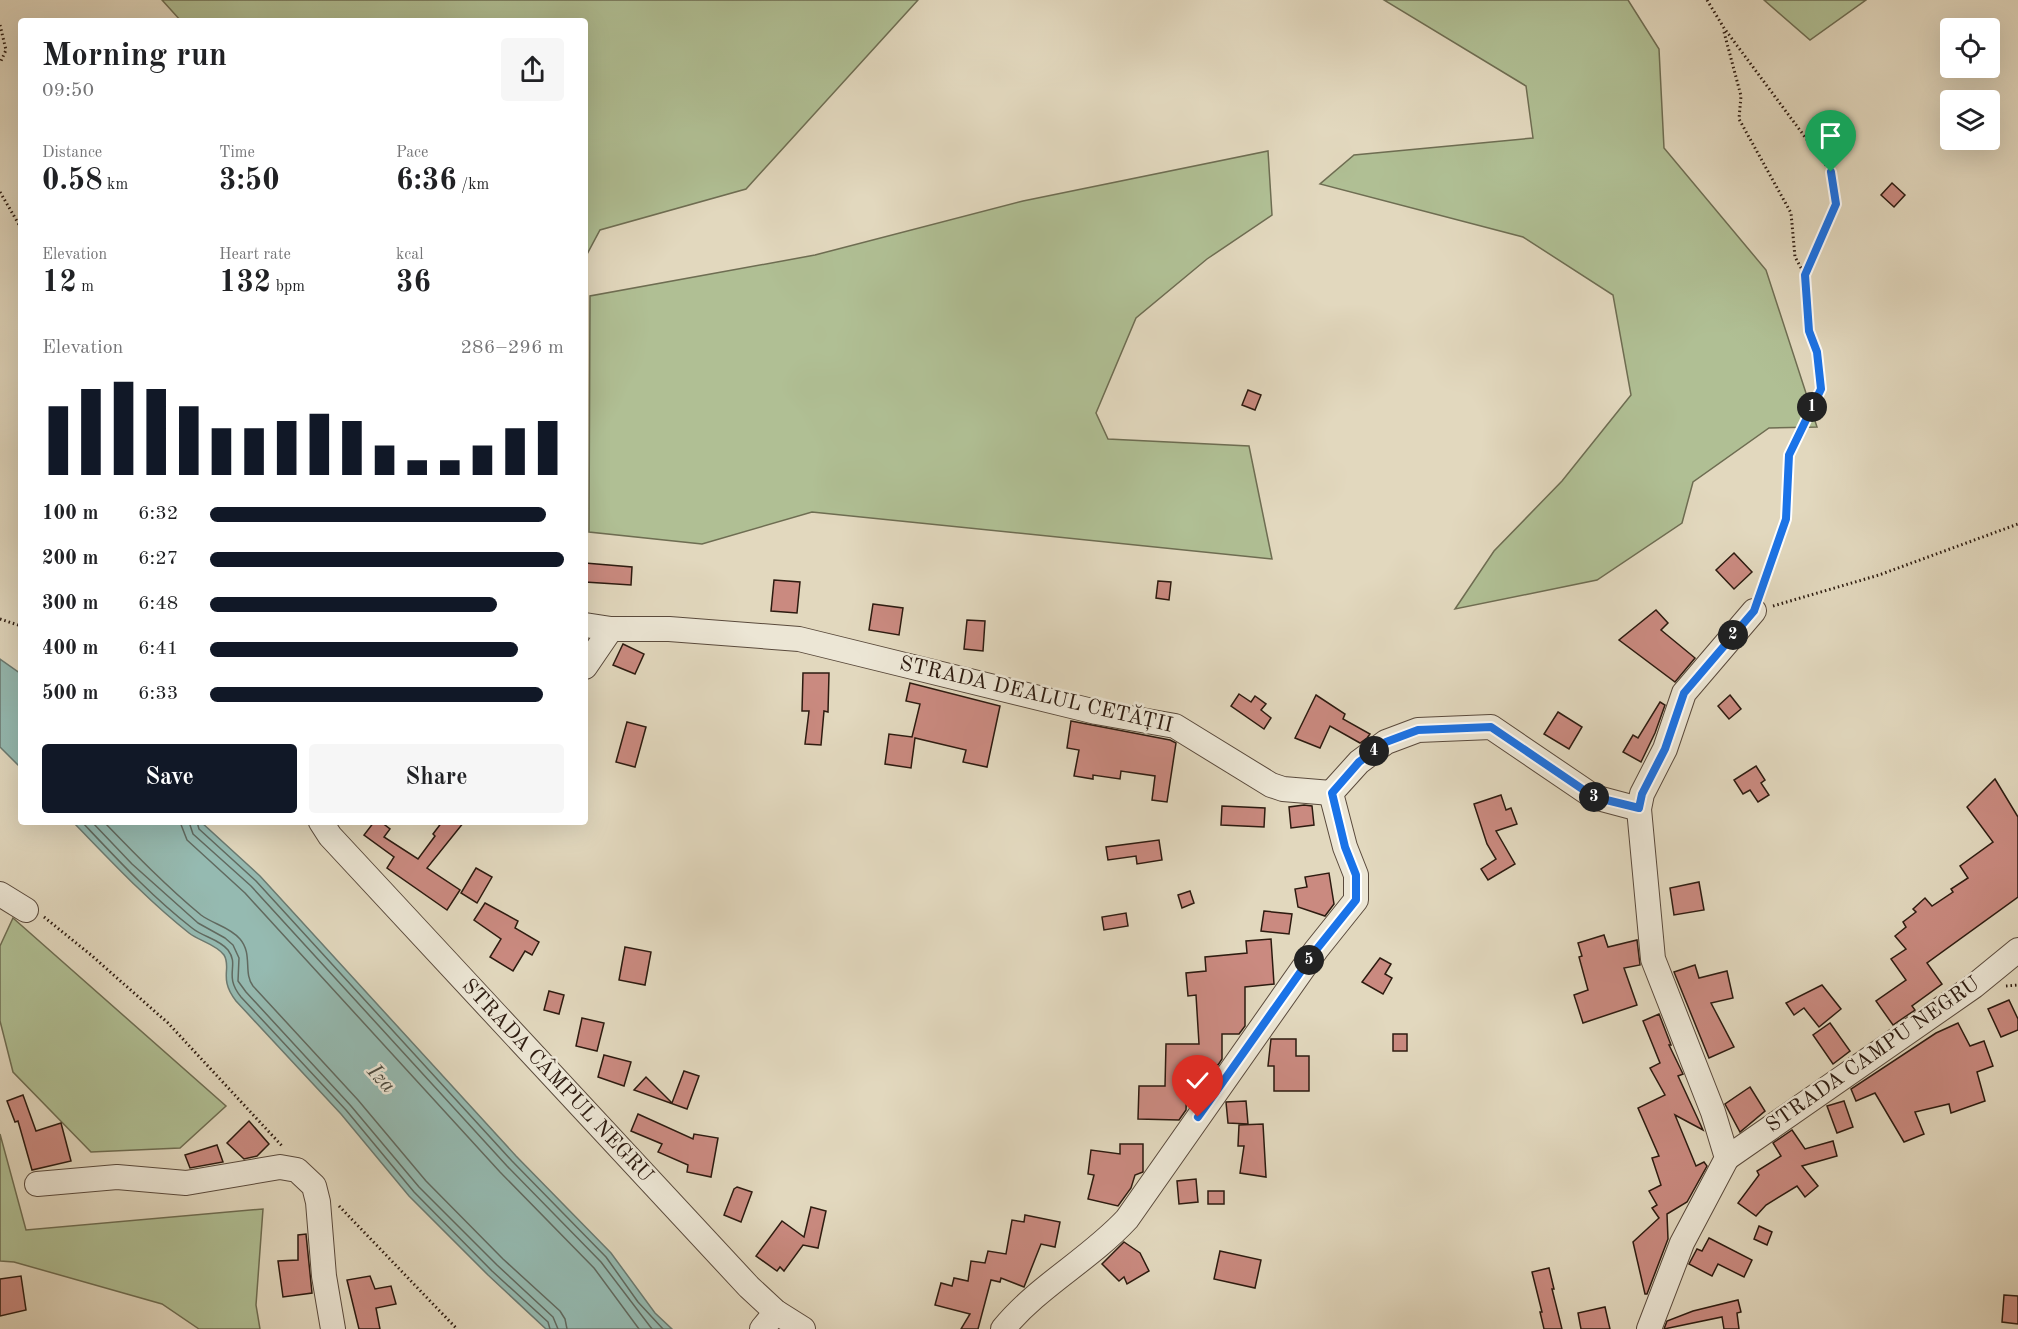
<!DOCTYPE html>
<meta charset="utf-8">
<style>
:root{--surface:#fff;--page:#f6f6f6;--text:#202124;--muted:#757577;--accent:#111827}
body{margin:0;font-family:"Old Standard TT",serif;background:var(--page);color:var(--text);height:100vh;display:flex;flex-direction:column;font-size:22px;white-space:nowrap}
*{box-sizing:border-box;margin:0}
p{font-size:20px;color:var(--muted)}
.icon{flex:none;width:33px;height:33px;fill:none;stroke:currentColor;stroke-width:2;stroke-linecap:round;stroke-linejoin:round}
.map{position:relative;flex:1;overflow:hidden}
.drawer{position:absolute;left:18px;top:18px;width:570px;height:807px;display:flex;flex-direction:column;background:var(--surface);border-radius:6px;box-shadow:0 6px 24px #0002}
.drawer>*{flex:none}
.buttons{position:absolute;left:1940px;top:18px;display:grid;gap:12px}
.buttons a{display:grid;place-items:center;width:60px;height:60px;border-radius:6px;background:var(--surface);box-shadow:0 6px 24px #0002;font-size:30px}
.pin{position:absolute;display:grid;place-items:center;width:51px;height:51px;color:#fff;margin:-62px -26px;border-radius:50% 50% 50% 0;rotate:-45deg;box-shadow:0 0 6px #0007}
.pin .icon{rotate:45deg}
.km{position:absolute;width:30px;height:30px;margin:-15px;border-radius:50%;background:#222;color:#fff;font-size:16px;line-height:30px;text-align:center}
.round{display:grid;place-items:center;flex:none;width:63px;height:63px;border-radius:6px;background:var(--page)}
.headline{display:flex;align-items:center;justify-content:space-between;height:102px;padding:0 24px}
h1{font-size:33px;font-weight:600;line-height:45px}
.figures{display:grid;grid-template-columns:repeat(3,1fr);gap:9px;height:102px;padding:6px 24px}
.figures div{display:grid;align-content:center}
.figures b{font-size:30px;font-weight:600}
.figures small{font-size:16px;font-weight:400}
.figures p{font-size:16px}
.chart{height:168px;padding:12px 24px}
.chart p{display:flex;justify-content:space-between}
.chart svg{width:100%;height:108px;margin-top:6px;stroke:var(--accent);stroke-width:6}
.action{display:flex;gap:12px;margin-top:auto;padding:12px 24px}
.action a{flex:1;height:69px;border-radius:6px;background:var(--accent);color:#fff;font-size:24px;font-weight:600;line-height:69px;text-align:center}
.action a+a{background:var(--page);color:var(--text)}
ul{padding:0 24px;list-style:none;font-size:20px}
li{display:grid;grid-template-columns:96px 72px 1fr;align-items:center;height:45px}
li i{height:15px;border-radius:8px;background:var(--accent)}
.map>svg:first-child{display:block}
</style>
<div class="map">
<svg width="2018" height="1329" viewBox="0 0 2018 1329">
<rect width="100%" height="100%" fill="#e2d8be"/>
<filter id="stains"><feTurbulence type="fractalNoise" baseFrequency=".00333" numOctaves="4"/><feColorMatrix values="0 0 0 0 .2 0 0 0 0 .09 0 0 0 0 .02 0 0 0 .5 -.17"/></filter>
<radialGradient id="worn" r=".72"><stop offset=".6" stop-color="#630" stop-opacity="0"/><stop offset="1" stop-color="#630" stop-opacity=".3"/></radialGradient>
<!-- green -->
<g fill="#b0bf94" stroke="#6e6d52" stroke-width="1.5">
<path d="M162,0H918L746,189L600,230L585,258V21H181Z"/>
<path d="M1384,0H1628L1659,49L1664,148L1766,270L1817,427L1769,428L1693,482L1682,523L1597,580L1455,609L1494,551L1562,481L1631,395L1613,295L1523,237L1320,184L1354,155L1533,138L1526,86Z"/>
<path d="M1764,0H1866L1810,40Z"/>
<path d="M1268,151L1272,215L1207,259L1136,318L1096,413L1108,439L1249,446L1272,559L812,512L702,544L589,532L590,296L815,255L1023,201Z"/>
<path d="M13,918L226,1106L180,1148L91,1152L13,1072L0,1021V946Z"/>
<path d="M0,1134L26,1230L263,1209L256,1305L260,1329H199L162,1304L14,1262L0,1261Z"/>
</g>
<!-- water -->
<g fill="#95bab1" stroke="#6b7a71" stroke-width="1.5">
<path d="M0,659L21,674V768L0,747Z"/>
<path d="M73,822H201L260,876L516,1156L611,1253L655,1313L672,1329H546L488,1275L409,1196L341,1114L236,1001C218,978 232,968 224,955C216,944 199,941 189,933C147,900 110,860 73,822Z"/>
</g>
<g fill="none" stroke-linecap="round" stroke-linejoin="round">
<!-- shore -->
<g stroke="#616a60" stroke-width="1.5">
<path d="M82,822C117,859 152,897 192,928C203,937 219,939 228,950C240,966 223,975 241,997L346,1110L414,1192L492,1271L548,1322L550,1329"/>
<path d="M92,822L132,864L198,923L225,938L233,945L239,958L238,981L246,992L351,1106L419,1187L497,1265L553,1317L558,1329"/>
<path d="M104,822C135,854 167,887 201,915C213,924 230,927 240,939C253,954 243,973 253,986L358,1100L426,1181L503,1259L560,1311L565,1319L567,1329"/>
<path d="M180,822L187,840L245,893L500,1172L594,1268L639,1329"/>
<path d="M189,822L193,834L251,886L507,1166L601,1262L652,1329"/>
<path d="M197,822L199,829L256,881L512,1161L606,1257L638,1302L663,1329"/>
</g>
</g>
<!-- building -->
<g fill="#ca8a80" stroke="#2d1b10" stroke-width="1.5">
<path d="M1892,183L1905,195L1894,207L1881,195Z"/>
<path d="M1248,390L1261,395L1255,410L1242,405Z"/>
<path d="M1734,553L1752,572L1734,589L1716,570Z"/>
<path d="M585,563L632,567L631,585L585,582Z"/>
<path d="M774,580L800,582L797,613L771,611Z"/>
<path d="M1158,581L1171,582L1169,600L1156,598Z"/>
<path d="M873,604L903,608L899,635L869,630Z"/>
<path d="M1656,610L1668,623L1661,630L1695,658L1675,682L1619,640Z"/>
<path d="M967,620L985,621L983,651L964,649Z"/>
<path d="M623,644L644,654L635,674L613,665Z"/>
<path d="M803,673H829L828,712L824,711L821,745L805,744L809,711H802Z"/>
<path d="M910,683L1000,706L987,767L963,762L966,750L915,738L911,768L885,764L889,734L912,737L920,704L906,701Z"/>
<path d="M1239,694L1251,702L1255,696L1266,704L1261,710L1271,718L1264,729L1231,706Z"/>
<path d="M1316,695L1345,714L1343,719L1370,734L1367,738L1360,743L1330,726L1320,748L1295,738Z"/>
<path d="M1730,695L1741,709L1729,719L1718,706Z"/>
<path d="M1660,702L1665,705L1655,733L1641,762L1623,752L1633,735L1638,738Z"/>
<path d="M1558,712L1582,727L1569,749L1544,734Z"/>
<path d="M1071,721L1170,740L1176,743L1167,802L1152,800L1155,776L1121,771L1120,779L1093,775V779L1074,776L1079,750L1067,748Z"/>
<path d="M627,722L646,727L635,767L616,762Z"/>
<path d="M1756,766L1765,780L1761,783L1769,795L1758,802L1750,790L1743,794L1734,780Z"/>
<path d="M1995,779L2018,817V897L1927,963L1942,984L1912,1006L1915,1010L1893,1025L1876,1001L1906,980L1891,959L1906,949L1895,936L1906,927L1903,922L1916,912L1913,909L1925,898L1932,906L1953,892L1951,889L1968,878L1960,866L1993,842L1967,807Z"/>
<path d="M1501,795L1506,810L1511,808L1517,824L1496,831L1515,864L1488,880L1481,869L1496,859L1487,844L1474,804Z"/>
<path d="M1304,805L1312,806L1314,825L1291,828L1289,807Z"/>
<path d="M1222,806L1265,808L1264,827L1221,825Z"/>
<path d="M374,822H381L390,829L384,837L418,859L435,836L433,834L442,822H464L427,868L460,890L447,910L387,868L394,857L364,835Z"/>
<path d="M1159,840L1162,860L1137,864L1136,856L1108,860L1106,847Z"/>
<path d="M476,868L492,877L477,903L461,893Z"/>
<path d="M1329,873L1334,904L1325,916L1298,907L1295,889L1307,887L1305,877Z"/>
<path d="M1699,882L1704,910L1674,915L1670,888Z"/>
<path d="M1190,891L1194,903L1182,908L1178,895Z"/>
<path d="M485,903L518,921L515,928L539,942L532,955L525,951L513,971L490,957L501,939L474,920Z"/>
<path d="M1264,911L1292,914L1289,934L1261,931Z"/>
<path d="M1126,913L1128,926L1104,930L1102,917Z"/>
<path d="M1604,935L1608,947L1637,940L1640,965L1624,968L1637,1005L1583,1023L1574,995L1588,990L1579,957L1582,956L1578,943Z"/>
<path d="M1271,939L1274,984L1245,987V1026L1239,1034H1222V1059L1218,1065H1210V1077L1203,1086H1187L1186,1110L1179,1120L1138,1119L1139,1086H1165L1166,1044H1199L1196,995L1188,996L1186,973L1206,971L1205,957L1247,953L1246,941Z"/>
<path d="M625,947L651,952L645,985L619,980Z"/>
<path d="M1380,958L1391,964L1385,974L1392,978L1383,994L1362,982Z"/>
<path d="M1695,965L1699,978L1727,971L1733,998L1711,1003L1734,1047L1709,1058L1674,972Z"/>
<path d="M1822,985L1841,1009L1819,1027L1804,1008L1794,1015L1786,1003Z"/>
<path d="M549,991L564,995L559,1014L544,1010Z"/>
<path d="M2009,1000L2018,1019V1030L2001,1037L1988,1009Z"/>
<path d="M1659,1014L1671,1045H1669L1683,1074L1678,1076L1703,1130L1675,1115L1696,1166L1704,1162L1707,1166L1687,1202L1667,1214L1668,1239L1647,1294H1645L1633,1242L1659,1218L1652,1208L1657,1205L1649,1191L1661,1185L1652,1158L1659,1156L1638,1108L1665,1095L1650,1068L1660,1063L1643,1021Z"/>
<path d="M582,1018L604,1023L597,1051L576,1046Z"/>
<path d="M1830,1023L1850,1051L1833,1064L1813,1035Z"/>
<path d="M1958,1023L1970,1046L1984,1041L1993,1066L1977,1072L1985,1101L1951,1113L1949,1104L1915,1112L1924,1134L1904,1142L1875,1093L1856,1101L1851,1089L1936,1033Z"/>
<rect x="1393" y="1034" width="14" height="17"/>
<path d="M1271,1039H1296V1056H1309V1091H1274V1066H1268Z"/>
<path d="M604,1055L631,1062L624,1086L598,1077Z"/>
<path d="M684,1071L699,1076L687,1109L634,1090L646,1077L672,1103Z"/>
<path d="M1750,1087L1765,1111L1740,1132L1725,1104Z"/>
<path d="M23,1095L36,1131L61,1123L71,1161L32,1170L18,1121L15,1122L7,1101Z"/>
<path d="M1246,1101L1248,1124L1228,1123L1226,1102Z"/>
<path d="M1844,1101L1853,1127L1837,1133L1827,1106Z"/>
<path d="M638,1114L693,1139L694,1134L718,1138L711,1177L687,1172L688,1165L658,1152L662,1144L631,1131Z"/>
<path d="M249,1121L269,1144L257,1156L244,1159L227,1143Z"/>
<path d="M1263,1124L1266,1177L1240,1173L1244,1146H1238L1239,1125Z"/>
<path d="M1792,1130L1805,1149L1833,1141L1837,1156L1802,1166L1818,1186L1805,1197L1797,1186L1766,1205L1756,1216L1738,1203L1759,1175L1757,1171L1781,1156L1773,1143Z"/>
<path d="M1120,1144H1143V1172L1135,1175L1131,1188L1118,1206L1088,1199L1094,1175L1088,1174L1091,1150L1120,1154Z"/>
<path d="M217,1145L223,1162L190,1168L185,1155Z"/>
<path d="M1196,1179L1198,1202L1179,1204L1177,1181Z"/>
<path d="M737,1187L752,1192L741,1222L724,1215L734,1189Z"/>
<rect x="1208" y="1191" width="16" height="13"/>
<path d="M811,1207L826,1211L818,1248L803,1245L784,1271L780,1267L777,1271L756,1256L782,1221L804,1237Z"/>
<path d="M1025,1215L1060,1222L1055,1247L1041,1244L1024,1287L1001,1278L1000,1282L991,1280L978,1329H961L970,1314L935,1305L941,1283L952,1286L954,1278L968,1281L971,1261L985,1263L988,1251L1006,1254L1012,1220L1024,1222Z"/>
<path d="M1759,1226L1772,1232L1767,1245L1754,1239Z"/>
<path d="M306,1234L312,1293L283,1297L278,1261L298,1260V1235Z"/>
<path d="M1709,1238L1752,1260L1744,1277L1718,1264L1712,1276L1689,1264L1697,1249L1702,1251Z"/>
<path d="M1124,1242L1140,1253L1149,1271L1127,1284L1124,1277L1119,1281L1102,1264Z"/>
<path d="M1220,1251L1261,1260L1255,1288L1214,1279Z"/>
<path d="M1549,1268L1554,1289H1552L1562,1329H1544L1540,1312H1542L1532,1272Z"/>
<path d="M21,1276L26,1310L0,1316V1279Z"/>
<path d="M370,1276L375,1289L391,1286L396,1304L376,1308L380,1329H359L347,1280Z"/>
<path d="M2004,1295L2018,1296V1324L2002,1322Z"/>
<path d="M1738,1300L1741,1312L1737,1313L1739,1329H1724L1722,1317L1664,1329L1667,1321L1693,1311Z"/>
<path d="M1605,1307L1610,1329H1581L1578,1313Z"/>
</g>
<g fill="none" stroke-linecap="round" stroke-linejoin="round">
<defs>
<g id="minor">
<path d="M585,625L611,629H669L799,639L1096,712L1175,726L1271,785L1283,789L1331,793"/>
<path d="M585,667L611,629"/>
<path d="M321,822L330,836L749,1287L776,1312L803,1329"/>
<path d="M0,894L26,910"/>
<path d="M1727,1158L1974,986L2018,950"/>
<path d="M37,1184L117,1177L186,1183L280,1167L297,1170L314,1186L318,1202L324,1276L333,1329"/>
<path d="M762,1329L776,1312"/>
<path d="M1003,1329C1038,1286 1089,1260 1127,1219L1316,950L1356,900V875L1345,847L1331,793L1359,762L1386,742L1418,730L1491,727L1594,797L1639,809"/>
<path d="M1649,1329L1682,1243L1727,1158L1713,1112L1653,959L1639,809L1642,794L1665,749L1684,693L1754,611"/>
</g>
</defs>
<!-- minor casing -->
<use href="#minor" stroke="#5a4a3c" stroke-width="26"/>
<!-- path -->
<g stroke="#2d1b10" stroke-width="3" stroke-dasharray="1.5 3" stroke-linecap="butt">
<path d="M1707,0L1724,28L1831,172L1836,204L1805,275L1809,331L1817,352L1821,389L1789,455L1786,518L1760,593"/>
<path d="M0,25L6,50L0,63"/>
<path d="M1724,32L1741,96L1739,119L1791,213L1795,257L1805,275"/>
<path d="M0,192L21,228"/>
<path d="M1773,606L1879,575L2018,524"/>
<path d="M0,619L21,626"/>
<path d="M44,917L91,955L168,1023L283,1147"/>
<path d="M2006,986L2018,985"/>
<path d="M339,1206L457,1329"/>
</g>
<!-- minor -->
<use href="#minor" stroke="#ece6d5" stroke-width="24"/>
</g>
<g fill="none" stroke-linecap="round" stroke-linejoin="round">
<defs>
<path id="route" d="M1198,1117L1316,950L1356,900V875L1345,847L1332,793L1359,762L1386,742L1418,730L1491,727L1594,797L1639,808L1642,794L1665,749L1684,693L1754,611L1786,519L1789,455L1821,389L1817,352L1809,331L1805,275L1836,204L1831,172"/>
</defs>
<!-- route casing -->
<use href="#route" stroke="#fff" stroke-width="12"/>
<!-- route -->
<use href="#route" stroke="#1a73e8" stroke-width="8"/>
</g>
<g text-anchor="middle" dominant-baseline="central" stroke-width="5" stroke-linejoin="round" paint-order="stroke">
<!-- street labels -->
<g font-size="21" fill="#2d1b10" stroke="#ece6d5">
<text transform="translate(1036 695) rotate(13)">STRADA DEALUL CETĂȚII</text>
<text transform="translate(1873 1055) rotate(-35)">STRADA CAMPU NEGRU</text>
<text transform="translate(557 1081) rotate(47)">STRADA CÂMPUL NEGRU</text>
</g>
<!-- water labels -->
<g font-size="22" font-style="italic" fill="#4c4b40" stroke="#ece6d5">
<text transform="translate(381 1079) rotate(47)">Iza</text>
</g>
</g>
<rect width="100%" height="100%" filter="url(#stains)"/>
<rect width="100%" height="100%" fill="url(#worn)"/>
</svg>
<div class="buttons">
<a><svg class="icon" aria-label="locate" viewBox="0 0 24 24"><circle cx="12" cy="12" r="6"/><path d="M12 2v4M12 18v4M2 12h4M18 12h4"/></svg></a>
<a><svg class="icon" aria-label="layers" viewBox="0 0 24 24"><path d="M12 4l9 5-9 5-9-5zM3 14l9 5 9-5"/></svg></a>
</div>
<div class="pin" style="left:1831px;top:172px;background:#1e9e55"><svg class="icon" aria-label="arrive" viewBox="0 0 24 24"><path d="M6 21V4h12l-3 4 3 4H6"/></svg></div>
<div class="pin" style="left:1198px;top:1117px;background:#d93025"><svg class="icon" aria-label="check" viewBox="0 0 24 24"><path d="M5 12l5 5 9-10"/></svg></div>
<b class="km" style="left:1812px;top:407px">1</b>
<b class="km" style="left:1733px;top:635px">2</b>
<b class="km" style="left:1594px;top:797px">3</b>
<b class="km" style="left:1374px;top:751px">4</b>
<b class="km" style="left:1309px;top:960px">5</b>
<section class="drawer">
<div class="headline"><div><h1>Morning run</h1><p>09:50</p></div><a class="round"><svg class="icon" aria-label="share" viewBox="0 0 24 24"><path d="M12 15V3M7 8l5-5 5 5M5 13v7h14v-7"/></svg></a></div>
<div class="figures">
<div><p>Distance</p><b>0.58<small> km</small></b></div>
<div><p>Time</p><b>3:50</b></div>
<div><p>Pace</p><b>6:36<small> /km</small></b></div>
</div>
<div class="figures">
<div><p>Elevation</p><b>12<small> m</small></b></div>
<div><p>Heart rate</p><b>132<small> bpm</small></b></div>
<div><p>kcal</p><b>36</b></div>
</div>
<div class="chart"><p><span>Elevation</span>286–296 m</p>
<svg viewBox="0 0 160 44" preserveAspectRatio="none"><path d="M5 44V16M15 44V9M25 44V6M35 44V9M45 44V16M55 44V25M65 44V25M75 44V22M85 44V19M95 44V22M105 44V32M115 44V38M125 44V38M135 44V32M145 44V25M155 44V22"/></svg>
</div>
<ul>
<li><b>100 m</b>6:32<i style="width:95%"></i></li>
<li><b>200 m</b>6:27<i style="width:100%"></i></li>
<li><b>300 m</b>6:48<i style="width:81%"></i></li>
<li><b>400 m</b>6:41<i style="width:87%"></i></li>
<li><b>500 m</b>6:33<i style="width:94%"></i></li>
</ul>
<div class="action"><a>Save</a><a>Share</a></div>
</section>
</div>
